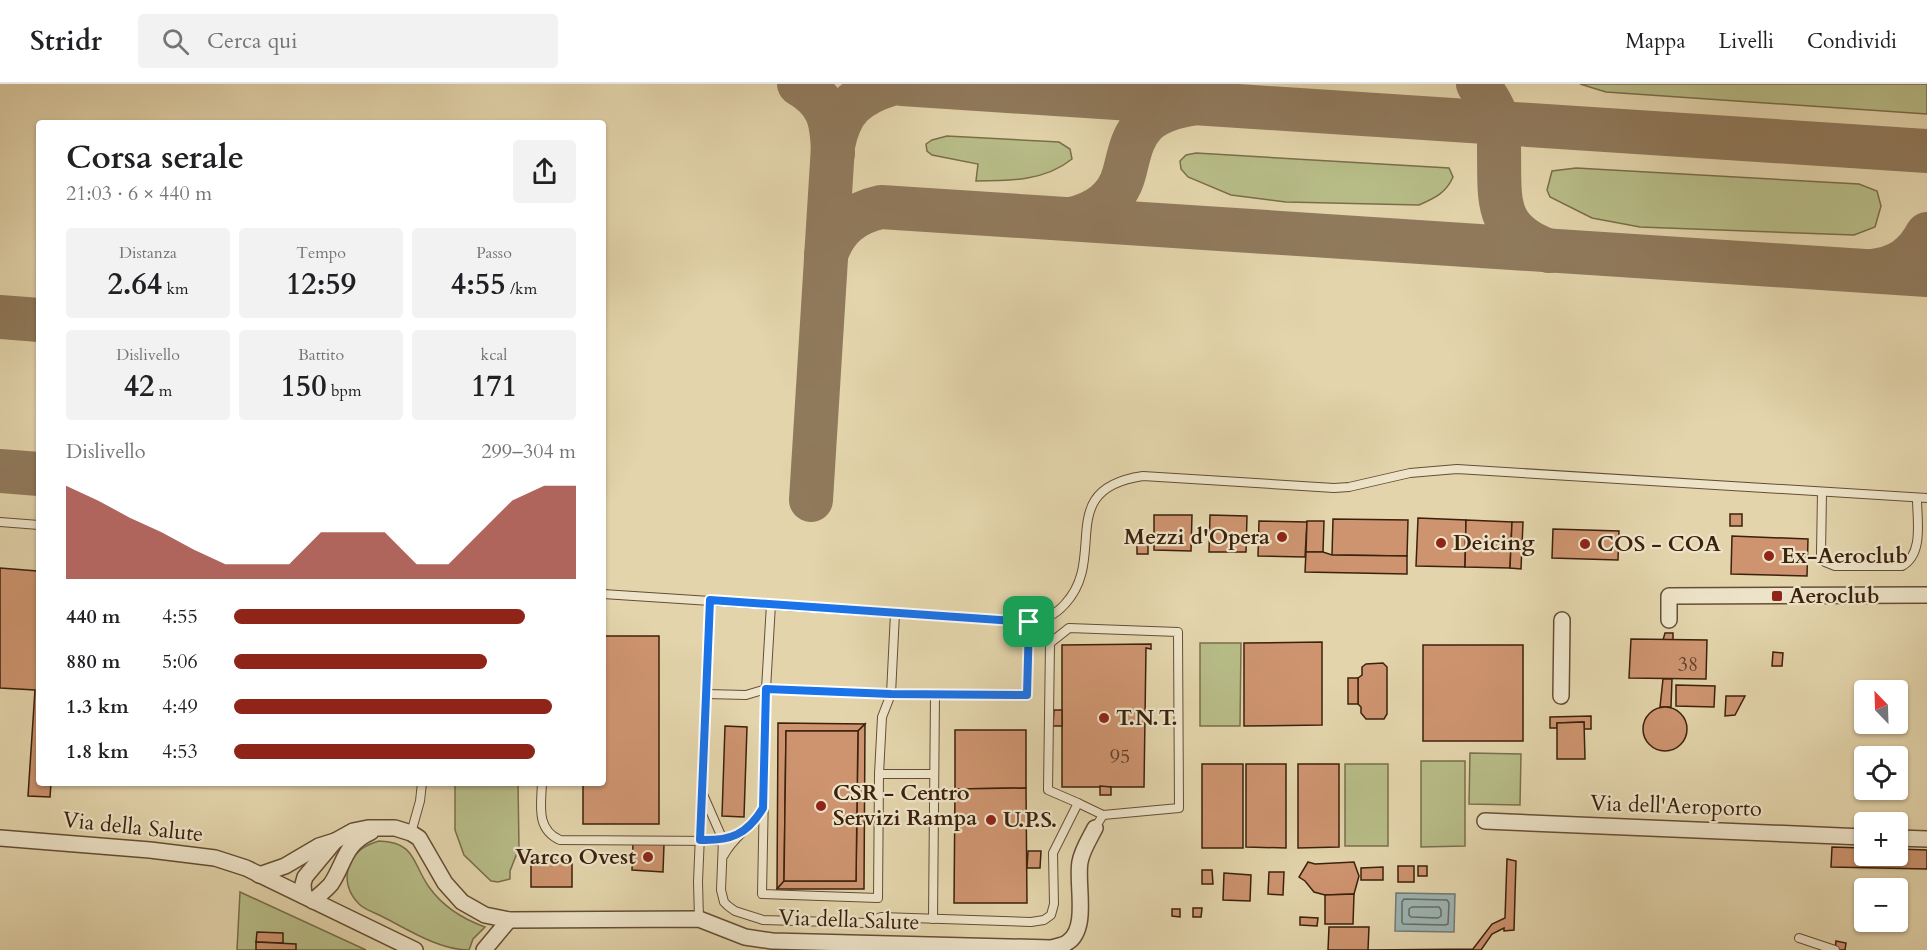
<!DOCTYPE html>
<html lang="it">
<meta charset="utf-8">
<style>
:root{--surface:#fff;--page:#f2f2f2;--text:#202124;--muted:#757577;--line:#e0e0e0;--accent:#8f2418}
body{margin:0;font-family:Cardo,serif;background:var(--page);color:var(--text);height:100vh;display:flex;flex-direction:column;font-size:22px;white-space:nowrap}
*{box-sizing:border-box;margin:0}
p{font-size:20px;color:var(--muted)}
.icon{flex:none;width:33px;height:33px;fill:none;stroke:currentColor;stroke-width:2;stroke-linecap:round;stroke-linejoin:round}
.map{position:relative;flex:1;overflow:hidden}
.panel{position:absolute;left:36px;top:36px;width:570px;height:666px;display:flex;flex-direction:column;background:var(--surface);border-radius:6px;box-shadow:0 2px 4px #0004}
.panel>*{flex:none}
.needle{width:39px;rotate:337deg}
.buttons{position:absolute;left:1854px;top:596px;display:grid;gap:12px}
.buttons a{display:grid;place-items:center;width:54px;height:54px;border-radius:6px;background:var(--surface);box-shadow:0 2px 4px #0004;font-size:30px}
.pin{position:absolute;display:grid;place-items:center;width:51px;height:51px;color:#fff;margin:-26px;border-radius:12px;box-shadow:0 3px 9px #0006}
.round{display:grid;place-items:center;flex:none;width:63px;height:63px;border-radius:6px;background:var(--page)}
.overview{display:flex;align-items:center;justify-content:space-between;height:102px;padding:0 30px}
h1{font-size:33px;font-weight:700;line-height:45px}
.metrics{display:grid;grid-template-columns:repeat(3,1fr);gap:9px;height:102px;padding:6px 30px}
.metrics div{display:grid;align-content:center;border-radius:6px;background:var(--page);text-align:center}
.metrics b{font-size:30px;font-weight:700}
.metrics small{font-size:16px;font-weight:400}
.metrics p{font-size:16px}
.chart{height:168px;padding:12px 30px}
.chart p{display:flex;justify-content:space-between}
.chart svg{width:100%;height:108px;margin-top:6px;fill:var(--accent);opacity:.7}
ul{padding:0 30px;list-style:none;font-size:20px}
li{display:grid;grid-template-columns:96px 72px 1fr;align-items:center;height:45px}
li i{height:15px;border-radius:8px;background:var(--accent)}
header{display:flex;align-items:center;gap:36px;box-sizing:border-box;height:84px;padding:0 30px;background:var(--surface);border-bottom:2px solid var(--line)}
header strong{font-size:28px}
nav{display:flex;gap:33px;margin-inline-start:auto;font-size:21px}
.search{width:420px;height:54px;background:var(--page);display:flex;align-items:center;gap:15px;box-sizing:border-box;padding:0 21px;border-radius:6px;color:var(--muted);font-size:22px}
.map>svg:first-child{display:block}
</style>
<header>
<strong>Stridr</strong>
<div class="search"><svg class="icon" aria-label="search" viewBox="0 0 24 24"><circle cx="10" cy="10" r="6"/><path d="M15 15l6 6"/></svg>Cerca qui</div>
<nav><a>Mappa</a><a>Livelli</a><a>Condividi</a></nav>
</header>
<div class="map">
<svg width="1927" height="866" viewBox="0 0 1927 866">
<rect width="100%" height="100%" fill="#e3d4ab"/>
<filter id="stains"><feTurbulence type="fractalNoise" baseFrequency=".00333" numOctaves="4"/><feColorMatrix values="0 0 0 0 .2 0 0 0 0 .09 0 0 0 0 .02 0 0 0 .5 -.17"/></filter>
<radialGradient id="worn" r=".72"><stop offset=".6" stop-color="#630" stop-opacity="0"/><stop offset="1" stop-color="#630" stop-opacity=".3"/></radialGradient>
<!-- green -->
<g fill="#b7bc87" stroke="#7a6e4a" stroke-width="1.5">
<path d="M1580,0H1927V30L1606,8Z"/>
<path d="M947,52L1059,58L1070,65L1072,75C1045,97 1009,97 976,97L978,80L932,71L927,67L926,60L932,56Z"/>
<path d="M1196,69L1449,84L1453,93C1446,109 1435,114 1419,121L1286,118L1231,111L1188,93L1181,85L1180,77L1186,71Z"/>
<path d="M1576,84L1859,100L1877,107L1881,122L1875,143L1854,151L1640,143L1592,134L1550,113L1547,106L1552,87Z"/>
<path d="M1200,559H1241L1240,642H1200Z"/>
<path d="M1470,669L1521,670L1520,721L1469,720Z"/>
<path d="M1421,677H1465V762L1421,763Z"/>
<rect x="1345" y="680" width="43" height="82"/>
<path d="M455,699H518L519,764L510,787V795L498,798L491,797L464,771L455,746Z"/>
<path d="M379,757C416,758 412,779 429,803C443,823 463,835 485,843L473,855L469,866C439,866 409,846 383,833C376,829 365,826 359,820C349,810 344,796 349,782C355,768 364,761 379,757Z"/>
<path d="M240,808L366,866H237Z"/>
</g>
<!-- water -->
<path fill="#9bb5b5" stroke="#757a72" stroke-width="1.5" d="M1396,809L1455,810L1454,848L1395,847Z"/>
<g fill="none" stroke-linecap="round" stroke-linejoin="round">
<!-- shore -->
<g stroke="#6c6b61" stroke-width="1.5">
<path d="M1404,815L1447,816L1449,819L1448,840L1445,841L1403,840L1402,838V818Z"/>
<path d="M1412,823H1439L1441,826V832L1438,834L1411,833L1409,831V825Z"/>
</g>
<!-- taxiway -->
<g stroke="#907a5c" stroke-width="44">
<path d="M799,0C829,17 832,37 833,69"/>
<path d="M902,0L1927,67"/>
<path d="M1478,0C1486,12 1494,23 1498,37C1500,45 1499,56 1499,65C1500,116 1493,147 1549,167"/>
<path d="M1071,135C1095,130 1117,116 1124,90C1129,72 1131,54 1145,39C1158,27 1175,23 1191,20"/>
<path d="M826,171C835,144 853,129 881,123L1927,191"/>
<path d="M1872,187C1898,184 1915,173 1927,150"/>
<path d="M0,233L39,236"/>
<path d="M0,387L39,390"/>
<path d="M811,416L833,62C840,25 856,11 891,0"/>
</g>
</g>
<!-- building -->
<g fill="#cd946f" stroke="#3c210d" stroke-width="1.5">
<rect x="1730" y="430" width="12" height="12"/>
<path d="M1154,431H1192L1191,467L1154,466Z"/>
<path d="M1210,431L1247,432L1246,468H1209Z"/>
<path d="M1418,434L1466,436L1465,483L1416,482Z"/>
<path d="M1333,435L1408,436L1407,472L1332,471Z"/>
<path d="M1466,436L1512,438L1510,484L1465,483Z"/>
<path d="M1259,437L1307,438L1305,473L1258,472Z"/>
<path d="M1307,437H1324L1323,468H1306Z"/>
<path d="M1512,438H1523L1521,485L1510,484Z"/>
<path d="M1553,445L1619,447L1618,476L1552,474Z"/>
<path d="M1732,452L1808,455L1807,492L1731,490Z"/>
<rect x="1137" y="460" width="11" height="10"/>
<path d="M1306,468H1323L1332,471L1407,472V490L1305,488Z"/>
<path d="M0,484L37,487V499H39V699H51L50,713L28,712L35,606L0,604Z"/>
<path d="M1665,549H1673V556H1663Z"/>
<path d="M603,552H659V740H583V699H603Z"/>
<path d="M1631,555L1707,556L1706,595L1629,594Z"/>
<path d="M1322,558V641L1244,642V559Z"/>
<path d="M1151,560V565L1146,564L1144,703H1062V561Z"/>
<rect x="1423" y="561" width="100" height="96"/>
<path d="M1773,568L1783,569L1782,582H1772Z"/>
<path d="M1383,579L1387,583V630L1384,635H1366L1361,629V623L1358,620V594L1362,591V583L1366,580Z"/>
<rect x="1348" y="594" width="10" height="26"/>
<path d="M1663,595H1672L1671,623H1660Z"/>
<path d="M1676,601L1715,602L1714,623L1676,622Z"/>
<path d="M1726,612H1745L1735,631L1725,632Z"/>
<circle cx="1665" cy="645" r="22"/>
<path d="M1054,626H1062V642H1053Z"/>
<path d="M1591,632V645H1584V638L1557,639V644H1550V633Z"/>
<path d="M1584,638L1585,675H1557V639Z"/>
<path d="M778,639L865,640L858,647H786L784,797L777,805Z"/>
<path d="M865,640L864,805H777L784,797H856L858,647Z"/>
<path d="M725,642L747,643L744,733L722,732Z"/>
<path d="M955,646H1026V704L955,705Z"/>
<path d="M786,647H858L856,797H784Z"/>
<rect x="1202" y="680" width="41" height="84"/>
<path d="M1246,680H1286V764L1246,763Z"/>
<path d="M1298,680H1339V763L1298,764Z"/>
<path d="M1100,702L1111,703V711H1100Z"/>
<path d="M1026,704L1027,819H954L955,705Z"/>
<path d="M633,759L664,760L663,788L632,786Z"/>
<path d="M1832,763L1864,764V771H1898V765L1927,766V785L1831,783Z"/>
<path d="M1028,767H1041L1040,784H1027Z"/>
<path d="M1507,775L1516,777L1514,846L1504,847V844L1492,850L1481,866H1368L1473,865L1492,840L1505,834Z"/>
<rect x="531" y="776" width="41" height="27"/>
<path d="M1308,778L1315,780L1354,778L1359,792L1354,810L1325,811L1314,808L1305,797L1299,793Z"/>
<rect x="1398" y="782" width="16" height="16"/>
<rect x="1418" y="782" width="9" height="10"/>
<path d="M1383,783V796H1361V784Z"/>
<path d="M1202,786H1212L1213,800H1202Z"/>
<path d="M1269,788H1284L1283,811L1268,810Z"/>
<path d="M1224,789L1251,791L1250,817L1223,816Z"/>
<path d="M1354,810L1353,840H1325V811Z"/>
<path d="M1193,824H1202L1201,833H1193Z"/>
<path d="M1172,825H1180V833L1172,832Z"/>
<path d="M1300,833L1318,834L1317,842L1300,841Z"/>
<path d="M1329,843H1369L1368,866H1328Z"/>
<path d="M257,848L283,849V859L256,858Z"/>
<path d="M1836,857L1846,859L1845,866H1835Z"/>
<path d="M256,858L296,860V866H256Z"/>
</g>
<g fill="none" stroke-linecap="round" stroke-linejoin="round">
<defs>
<g id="service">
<path d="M1822,408L1821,470L1825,478L1835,482H1902C1924,470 1917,436 1917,414"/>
<path d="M0,438L39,441"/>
<path d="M603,510L1029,538C1044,537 1055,531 1065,520C1109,473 1053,405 1143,392L1334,404L1349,403L1410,389L1457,385L1927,414"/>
<path d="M771,520L766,605L762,810L878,814L879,690L882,633L891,610L895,529"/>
<path d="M706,610L746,611L766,605L891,610L1027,611L1029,538"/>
<path d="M879,690H934"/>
<path d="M542,699C541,722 536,745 560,756L716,757L732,754L739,750"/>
<path d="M702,708L723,756L721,806L724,818L728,822L735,827L763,836L867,839L881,833L1031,838L1044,836L1051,831L1054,820L1053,769L1078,719L1103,731L1095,744"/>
<path d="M1078,719L1048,706L1050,559L1069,544L1178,548L1179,724L1103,731"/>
<path d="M411,749L420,717L422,699"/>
<path d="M724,771C734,752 751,744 762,725"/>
<path d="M699,835L698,798L710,516"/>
<path d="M933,835L935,611"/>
<path d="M1799,854L1835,866"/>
</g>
<g id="minor">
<path d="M1669,536V512L1927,511"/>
<path d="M1561,612L1562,536"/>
<path d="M1485,737L1864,753"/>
<path d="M0,754L150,766L215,774L246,784L415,866"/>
<path d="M1898,754L1927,755"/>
<path d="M259,791L285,782L319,762L335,757L353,747L368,744H395L411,749L419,754L445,799L462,818L485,831L509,836L699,835L745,853L772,857L1051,864C1057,862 1063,862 1068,858C1089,844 1076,799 1080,778C1082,766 1090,754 1095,744"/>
<path d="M304,812L303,800L305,793L335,757"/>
<path d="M313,817C319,811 326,806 331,800C345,779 344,760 371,748"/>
<path d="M484,866L509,836"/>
</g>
</defs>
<!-- service casing -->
<use href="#service" stroke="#664e34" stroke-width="10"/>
<!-- minor casing -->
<use href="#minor" stroke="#664e34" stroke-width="18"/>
<!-- service -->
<use href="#service" stroke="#ede3c8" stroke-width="8"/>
<!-- minor -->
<use href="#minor" stroke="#ede3c8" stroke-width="15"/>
</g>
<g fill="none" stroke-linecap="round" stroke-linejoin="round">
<defs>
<path id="route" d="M710,516L1029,538L1027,611L891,610L766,605L763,724C747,751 730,757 700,756Z"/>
</defs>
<!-- route casing -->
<use href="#route" stroke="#fff" stroke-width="12"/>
<!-- route -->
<use href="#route" stroke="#1a73e8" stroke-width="8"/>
</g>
<!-- markers -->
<g fill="#8f2418" stroke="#ede3c8" stroke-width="2">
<circle cx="1282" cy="453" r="6"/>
<circle cx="1441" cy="459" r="6"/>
<circle cx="1585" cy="460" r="6"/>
<circle cx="1769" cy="472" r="6"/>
<rect x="1771" y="506" width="12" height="12" rx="3"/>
<circle cx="1104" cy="634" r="6"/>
<circle cx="821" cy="722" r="6"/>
<circle cx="991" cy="736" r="6"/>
<circle cx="648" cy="773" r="6"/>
</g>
<g text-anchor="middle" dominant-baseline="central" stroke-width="4.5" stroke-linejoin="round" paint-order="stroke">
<!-- number labels -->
<g font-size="20" fill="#603e26">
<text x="1688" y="580">38</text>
<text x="1120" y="672">95</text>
</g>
<!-- poi labels -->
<g font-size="22" font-weight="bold" fill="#3c210d" stroke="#ede3c8" text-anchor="start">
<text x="1270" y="453" text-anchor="end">Mezzi d'Opera</text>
<text x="1453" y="459">Deicing</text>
<text x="1597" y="460">COS - COA</text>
<text x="1781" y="472">Ex-Aeroclub</text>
<text x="1789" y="512">Aeroclub</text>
<text x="1116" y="634">T.N.T.</text>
<text x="833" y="709">CSR - Centro<tspan x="833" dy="25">Servizi Rampa</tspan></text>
<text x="1003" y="736">U.P.S.</text>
<text x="636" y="773" text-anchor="end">Varco Ovest</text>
</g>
<!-- street labels -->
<g font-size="22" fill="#3c210d" stroke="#ede3c8">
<text transform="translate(1676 722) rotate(2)">Via dell'Aeroporto</text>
<text transform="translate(133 743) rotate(6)">Via della Salute</text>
<text transform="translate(849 836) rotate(2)">Via della Salute</text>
</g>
</g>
<rect width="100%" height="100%" filter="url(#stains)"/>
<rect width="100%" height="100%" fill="url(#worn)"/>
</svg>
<div class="buttons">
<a><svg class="needle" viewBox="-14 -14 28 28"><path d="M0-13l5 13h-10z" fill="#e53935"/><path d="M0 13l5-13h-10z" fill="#757577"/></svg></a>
<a><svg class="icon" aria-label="locate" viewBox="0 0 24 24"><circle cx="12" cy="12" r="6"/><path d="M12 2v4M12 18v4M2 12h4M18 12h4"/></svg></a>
<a>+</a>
<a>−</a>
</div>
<div class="pin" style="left:1029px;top:538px;background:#1e9e55"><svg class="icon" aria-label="arrive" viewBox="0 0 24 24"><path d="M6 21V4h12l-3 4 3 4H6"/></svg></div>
<section class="panel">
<div class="overview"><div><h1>Corsa serale</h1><p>21:03 · 6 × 440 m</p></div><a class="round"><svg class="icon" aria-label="share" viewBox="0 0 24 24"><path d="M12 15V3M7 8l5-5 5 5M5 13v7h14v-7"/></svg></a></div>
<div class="metrics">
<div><p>Distanza</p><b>2.64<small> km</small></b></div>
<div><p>Tempo</p><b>12:59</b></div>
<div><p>Passo</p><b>4:55<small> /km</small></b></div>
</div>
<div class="metrics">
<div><p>Dislivello</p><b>42<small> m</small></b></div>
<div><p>Battito</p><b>150<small> bpm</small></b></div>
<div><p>kcal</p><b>171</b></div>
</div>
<div class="chart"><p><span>Dislivello</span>299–304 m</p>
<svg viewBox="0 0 160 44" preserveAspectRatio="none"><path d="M0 44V6L10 12L20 19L30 25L40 32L50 38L60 38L70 38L80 25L90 25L100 25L110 38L120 38L130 25L140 12L150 6L160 6V44z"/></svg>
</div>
<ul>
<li><b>440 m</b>4:55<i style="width:85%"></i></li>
<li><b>880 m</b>5:06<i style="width:74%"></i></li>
<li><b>1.3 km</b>4:49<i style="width:93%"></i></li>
<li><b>1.8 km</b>4:53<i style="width:88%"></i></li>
</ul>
</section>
</div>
